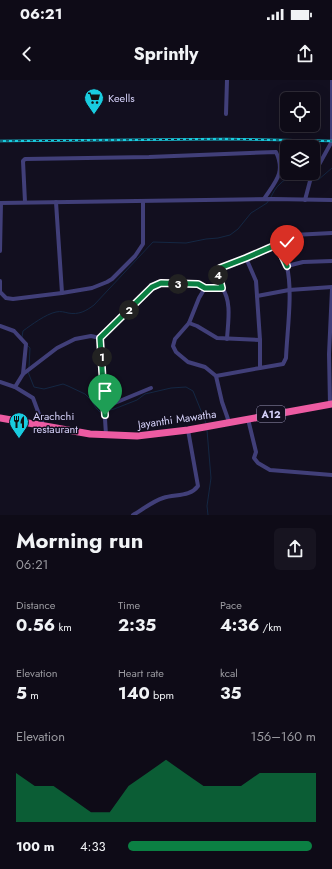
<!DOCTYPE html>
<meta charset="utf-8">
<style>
:root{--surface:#0e0b17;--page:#171420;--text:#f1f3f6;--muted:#9b9ba1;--line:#2e2b36;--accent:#0b8043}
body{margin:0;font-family:Jost,sans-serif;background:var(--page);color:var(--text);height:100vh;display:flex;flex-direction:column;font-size:15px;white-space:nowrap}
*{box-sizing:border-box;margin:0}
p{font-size:13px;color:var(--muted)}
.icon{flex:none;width:22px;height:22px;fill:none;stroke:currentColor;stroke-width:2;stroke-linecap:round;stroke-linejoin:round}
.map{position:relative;height:435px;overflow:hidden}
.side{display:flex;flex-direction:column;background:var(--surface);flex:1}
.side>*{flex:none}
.fabs{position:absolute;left:280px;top:12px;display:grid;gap:8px}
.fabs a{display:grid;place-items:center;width:40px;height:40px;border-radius:6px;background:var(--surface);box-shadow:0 4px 16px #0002,0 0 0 1px var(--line);font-size:20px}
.pin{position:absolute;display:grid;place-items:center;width:34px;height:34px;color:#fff;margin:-41px -17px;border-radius:50% 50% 50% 0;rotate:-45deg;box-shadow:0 0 4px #0007}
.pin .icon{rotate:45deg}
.km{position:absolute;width:20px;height:20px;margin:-10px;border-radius:50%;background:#222;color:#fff;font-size:11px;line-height:20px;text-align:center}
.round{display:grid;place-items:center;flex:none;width:42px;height:42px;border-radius:6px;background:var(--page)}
.summary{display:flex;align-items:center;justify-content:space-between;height:68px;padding:0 16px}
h1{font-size:22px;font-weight:700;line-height:30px}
.figures{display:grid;grid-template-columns:repeat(3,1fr);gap:6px;height:68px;padding:4px 16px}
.figures div{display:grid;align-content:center}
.figures b{font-size:17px;font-weight:700}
.figures small{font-size:11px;font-weight:400}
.figures p{font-size:11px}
.chart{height:112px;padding:8px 16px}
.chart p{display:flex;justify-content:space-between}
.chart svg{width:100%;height:72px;margin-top:4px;fill:var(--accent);opacity:.7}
ul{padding:0 16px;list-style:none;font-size:13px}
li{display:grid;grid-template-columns:64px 48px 1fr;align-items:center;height:30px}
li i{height:10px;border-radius:5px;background:var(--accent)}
.status{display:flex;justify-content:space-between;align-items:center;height:28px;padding:0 20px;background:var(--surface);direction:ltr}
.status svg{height:11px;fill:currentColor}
header{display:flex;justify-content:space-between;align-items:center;height:52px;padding:0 16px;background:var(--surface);font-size:18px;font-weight:700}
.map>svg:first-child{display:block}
</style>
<div class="status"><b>06:21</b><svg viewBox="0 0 49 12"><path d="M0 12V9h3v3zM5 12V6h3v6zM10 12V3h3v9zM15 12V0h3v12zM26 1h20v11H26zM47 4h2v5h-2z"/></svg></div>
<header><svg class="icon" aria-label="back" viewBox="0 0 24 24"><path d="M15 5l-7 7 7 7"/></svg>Sprintly<svg class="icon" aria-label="share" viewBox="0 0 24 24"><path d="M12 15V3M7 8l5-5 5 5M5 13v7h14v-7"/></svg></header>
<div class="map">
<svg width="332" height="435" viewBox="0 0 332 435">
<rect width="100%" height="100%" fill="#120f1f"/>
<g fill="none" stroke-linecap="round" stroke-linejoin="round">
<!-- stream -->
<g stroke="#142743" stroke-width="1">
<path d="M313,98L318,100L332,88"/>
<path d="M271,117C273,113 276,107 280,104C287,96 300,95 310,97"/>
<path d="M22,257L23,251C31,245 46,234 56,232C61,231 64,232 68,233C79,235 86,231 94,225L153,162L186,163L206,159L218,158L230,155L238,149L251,133L267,123L269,120"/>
<path d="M27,265L30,268L29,288"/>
<path d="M28,292L34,307L44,309L63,304L68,306L85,314L91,320L96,328L100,332L103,331"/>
<path d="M106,331L114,329L137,320L145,314L171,308L186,307L193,311L206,343"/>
<path d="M207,350L211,398L207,426L208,435"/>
</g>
<!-- street -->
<g stroke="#413f79" stroke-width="4">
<path d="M332,0V60"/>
<path d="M226,34L227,0"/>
<path d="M305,120L310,101L331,63"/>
<path d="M25,122L23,81L25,79L149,77L276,72C286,93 275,102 264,119"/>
<path d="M56,122L62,213"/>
<path d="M0,123L273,119L332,120"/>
<path d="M0,171L1,123"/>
<path d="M287,186L303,182L332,181"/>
<path d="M0,201V212L6,218L13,219L62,213L92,208L107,202L112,199L135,176L143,164V121"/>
<path d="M205,208L199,218L189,243L175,259L173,266L176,272L188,282L205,287L216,296L222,322L229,342"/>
<path d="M222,208C232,221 228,242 227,259"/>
<path d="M257,216L289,210L332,207"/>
<path d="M189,243L197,246L217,258L260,260"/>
<path d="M0,246L14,251L26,264L23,294"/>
<path d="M100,258L152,207L161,203L198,204L205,208H222L218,192L220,188L246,178L276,165L283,158L293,155L332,153"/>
<path d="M260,288L283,284L286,278C287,252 293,212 287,187C286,179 280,171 276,165"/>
<path d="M216,296L260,288V260L256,201L246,178"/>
<path d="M0,302L15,307L33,318L43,345"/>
<path d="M15,307L23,294L57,268L75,259L91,256L100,258L106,355"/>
<path d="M330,324L329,274L332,209"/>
<path d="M105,327L151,308"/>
<path d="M248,339L256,372L254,378L258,383L270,390L332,395"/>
<path d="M133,435C142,430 153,421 163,418C176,414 190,417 198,406L188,350"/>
</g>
<!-- highway -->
<path stroke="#ec5ba2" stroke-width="7" d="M0,338L90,354L137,356L188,350L332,324"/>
<defs>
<path id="rail" d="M0,61L226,59L332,61"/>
</defs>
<!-- rail casing -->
<use href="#rail" stroke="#19ccdf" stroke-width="2.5"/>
<!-- rail -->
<use href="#rail" stroke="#120f1f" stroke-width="1" stroke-dasharray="3" stroke-linecap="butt"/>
</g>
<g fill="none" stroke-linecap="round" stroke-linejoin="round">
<defs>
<path id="route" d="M105,335L100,258L152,207L161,203L198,204L205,208H222L218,192L220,188L246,178L276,165L281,173L287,186"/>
</defs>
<!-- route casing -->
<use href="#route" stroke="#fff" stroke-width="8"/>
<!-- route -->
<use href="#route" stroke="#0b8043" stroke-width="5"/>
</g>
<!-- icons -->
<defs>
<symbol id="supermarket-pin" viewBox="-11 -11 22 30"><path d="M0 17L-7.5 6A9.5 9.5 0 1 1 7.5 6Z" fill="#19ccdf" stroke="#120f1f"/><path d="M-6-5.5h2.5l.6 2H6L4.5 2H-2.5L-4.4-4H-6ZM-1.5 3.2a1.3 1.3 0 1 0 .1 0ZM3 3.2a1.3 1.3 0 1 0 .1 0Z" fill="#111"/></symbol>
<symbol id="restaurant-pin" viewBox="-11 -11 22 30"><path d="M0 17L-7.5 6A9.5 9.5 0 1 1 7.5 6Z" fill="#19ccdf" stroke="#120f1f"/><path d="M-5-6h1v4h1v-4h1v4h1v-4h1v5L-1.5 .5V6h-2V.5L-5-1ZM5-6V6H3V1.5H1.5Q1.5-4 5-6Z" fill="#111"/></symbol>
</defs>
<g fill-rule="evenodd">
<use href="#supermarket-pin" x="83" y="7" width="22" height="30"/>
<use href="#restaurant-pin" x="8" y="331" width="22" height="30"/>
</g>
<g text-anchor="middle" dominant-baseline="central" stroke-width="3" stroke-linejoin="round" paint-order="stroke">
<!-- shield labels -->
<rect fill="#120f1f" stroke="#9b98b8" stroke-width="1" x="257" y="326" width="28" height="16" rx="3"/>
<g font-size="10" font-weight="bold" fill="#d6d2fa">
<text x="271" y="334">A12</text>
</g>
<!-- poi labels -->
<g font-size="11" fill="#d6d2fa" stroke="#120f1f" text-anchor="start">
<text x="108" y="18">Keells</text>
<text x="33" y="336">Arachchi<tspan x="33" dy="13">restaurant</tspan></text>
</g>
<!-- street labels -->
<g font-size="11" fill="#d6d2fa" stroke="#120f1f">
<text transform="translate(177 339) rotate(-8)">Jayanthi Mawatha</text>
</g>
</g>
</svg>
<div class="fabs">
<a><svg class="icon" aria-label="locate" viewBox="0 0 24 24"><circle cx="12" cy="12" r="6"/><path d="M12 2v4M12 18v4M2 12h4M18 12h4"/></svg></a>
<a><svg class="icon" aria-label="layers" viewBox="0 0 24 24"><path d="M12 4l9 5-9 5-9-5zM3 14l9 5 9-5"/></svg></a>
</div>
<div class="pin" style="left:105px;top:335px;background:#1e9e55"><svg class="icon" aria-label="arrive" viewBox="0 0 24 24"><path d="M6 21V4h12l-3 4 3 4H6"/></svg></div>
<div class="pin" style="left:287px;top:186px;background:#d93025"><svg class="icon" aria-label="check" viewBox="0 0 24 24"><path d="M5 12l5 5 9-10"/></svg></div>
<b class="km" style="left:102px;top:277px">1</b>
<b class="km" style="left:129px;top:230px">2</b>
<b class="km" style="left:178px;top:204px">3</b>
<b class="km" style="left:218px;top:195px">4</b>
</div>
<section class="side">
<div class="summary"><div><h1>Morning run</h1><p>06:21</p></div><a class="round"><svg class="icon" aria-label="share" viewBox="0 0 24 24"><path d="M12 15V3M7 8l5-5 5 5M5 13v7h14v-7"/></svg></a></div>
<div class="figures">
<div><p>Distance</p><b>0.56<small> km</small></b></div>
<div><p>Time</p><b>2:35</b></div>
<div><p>Pace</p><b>4:36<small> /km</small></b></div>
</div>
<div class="figures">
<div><p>Elevation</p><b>5<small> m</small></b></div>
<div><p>Heart rate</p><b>140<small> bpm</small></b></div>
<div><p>kcal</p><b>35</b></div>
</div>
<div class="chart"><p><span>Elevation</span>156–160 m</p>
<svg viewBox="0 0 160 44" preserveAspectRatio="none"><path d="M0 44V14L10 22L20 22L30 30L40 38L50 38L60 22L70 14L80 6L90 14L100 22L110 22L120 22L130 14L140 14L150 14L160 14V44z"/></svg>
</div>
<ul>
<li><b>100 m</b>4:33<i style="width:98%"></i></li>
</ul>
</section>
